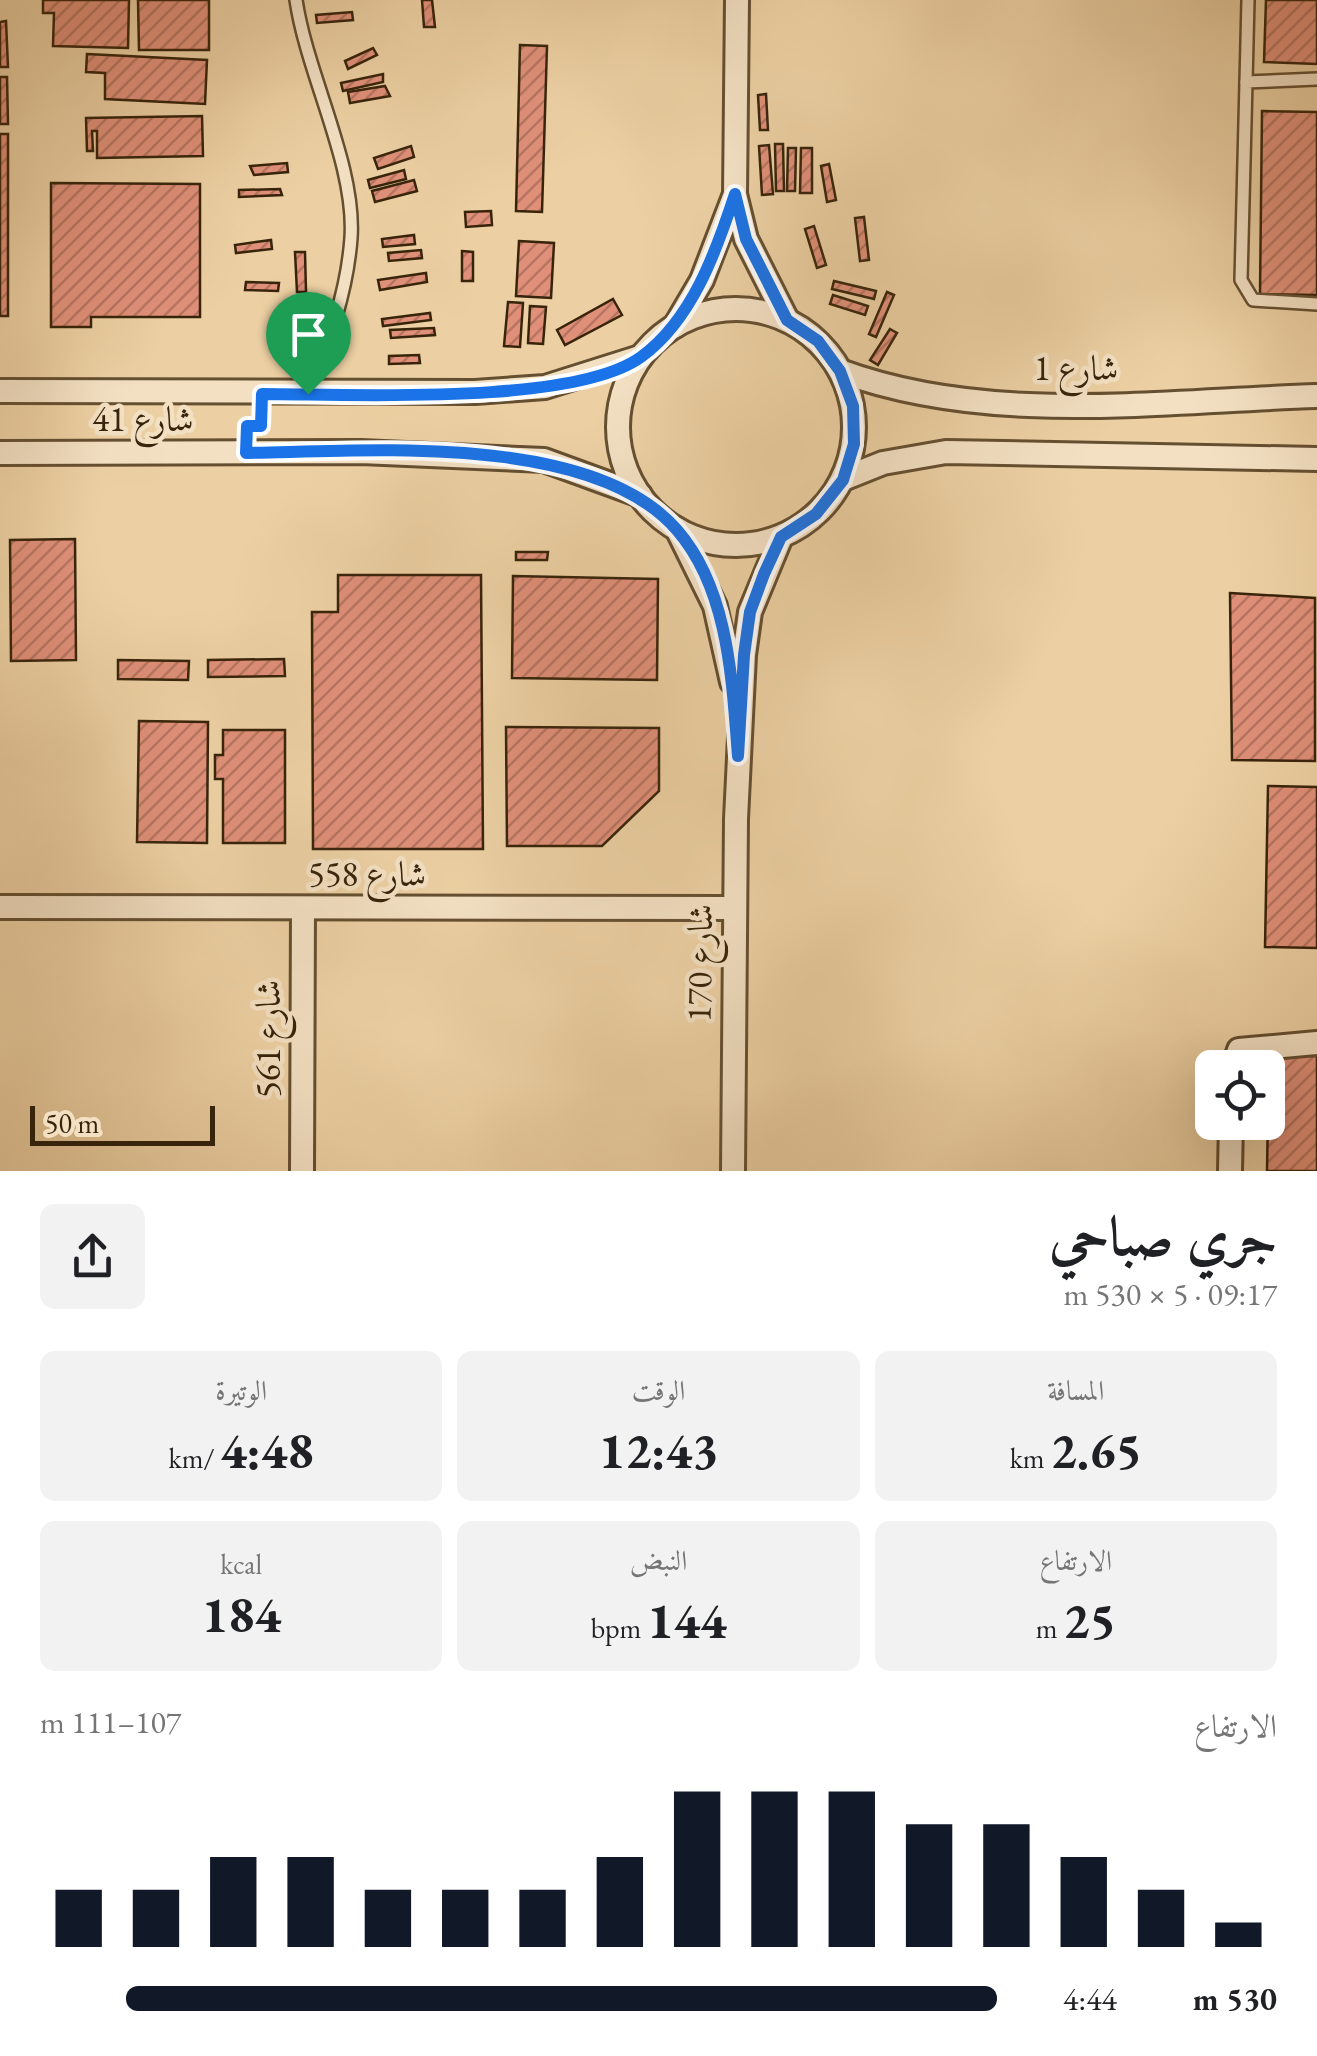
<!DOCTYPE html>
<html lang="ar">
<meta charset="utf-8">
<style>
:root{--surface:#fff;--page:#f2f2f2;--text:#202124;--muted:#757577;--accent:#111827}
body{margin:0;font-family:"EB Garamond",Amiri,serif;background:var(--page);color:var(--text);direction:rtl;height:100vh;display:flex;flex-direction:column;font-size:38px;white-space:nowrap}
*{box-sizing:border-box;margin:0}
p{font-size:32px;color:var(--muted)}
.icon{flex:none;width:55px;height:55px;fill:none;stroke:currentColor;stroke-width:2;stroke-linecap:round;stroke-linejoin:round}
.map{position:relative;height:1171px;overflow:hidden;direction:ltr}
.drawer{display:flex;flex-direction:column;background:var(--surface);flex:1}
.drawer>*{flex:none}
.fabs{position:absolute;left:1195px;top:1050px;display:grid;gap:20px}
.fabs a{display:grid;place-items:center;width:90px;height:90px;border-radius:15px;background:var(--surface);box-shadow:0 10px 40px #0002;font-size:50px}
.scale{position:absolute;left:30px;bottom:25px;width:185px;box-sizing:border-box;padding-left:10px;border:5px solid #38240b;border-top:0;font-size:28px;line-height:35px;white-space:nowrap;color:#38240b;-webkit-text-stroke:8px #f3e0c3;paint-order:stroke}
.pin{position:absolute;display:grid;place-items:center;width:85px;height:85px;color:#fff;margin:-102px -42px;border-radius:50% 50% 50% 0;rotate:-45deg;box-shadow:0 0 10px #0007}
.pin .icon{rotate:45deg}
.round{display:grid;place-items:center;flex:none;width:105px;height:105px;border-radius:15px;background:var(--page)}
.headline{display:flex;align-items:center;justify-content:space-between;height:170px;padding:0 40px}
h1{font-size:55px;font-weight:700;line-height:75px}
.stats{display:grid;grid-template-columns:repeat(3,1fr);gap:15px;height:170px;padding:10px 40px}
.stats div{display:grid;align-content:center;border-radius:15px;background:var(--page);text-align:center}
.stats b{font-size:50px;font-weight:700}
.stats small{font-size:28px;font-weight:400}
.stats p{font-size:28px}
.chart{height:280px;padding:20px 40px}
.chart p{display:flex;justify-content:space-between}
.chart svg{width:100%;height:180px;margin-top:10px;stroke:var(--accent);stroke-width:6}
ul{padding:0 40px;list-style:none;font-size:32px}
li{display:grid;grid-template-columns:160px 120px 1fr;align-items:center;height:75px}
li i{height:25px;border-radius:12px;background:var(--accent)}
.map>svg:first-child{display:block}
</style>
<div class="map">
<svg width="1317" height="1171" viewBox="0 0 1317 1171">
<defs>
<pattern id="building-hatch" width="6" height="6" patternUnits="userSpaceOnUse" patternTransform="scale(2.5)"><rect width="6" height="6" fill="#e09079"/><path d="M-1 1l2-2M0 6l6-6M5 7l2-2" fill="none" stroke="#b77561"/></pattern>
</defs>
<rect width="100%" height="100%" fill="#ecd0a3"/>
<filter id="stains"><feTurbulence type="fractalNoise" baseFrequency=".002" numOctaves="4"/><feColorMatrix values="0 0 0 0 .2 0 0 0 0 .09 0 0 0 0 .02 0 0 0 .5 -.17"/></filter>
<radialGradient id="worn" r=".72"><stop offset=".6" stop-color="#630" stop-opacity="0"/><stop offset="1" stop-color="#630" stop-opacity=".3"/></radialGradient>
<!-- building -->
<g fill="url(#building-hatch)" stroke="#38240b" stroke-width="2.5">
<path d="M43,0H129L128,48L53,46L54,13H43Z"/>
<path d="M138,0H209V50H139Z"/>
<path d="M422,0H432L435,27H424Z"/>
<path d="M1266,0H1317V64L1264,62Z"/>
<path d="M352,12L353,20L317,23L316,15Z"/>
<path d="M6,21L8,67H0V22Z"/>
<path d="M520,45L547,46L542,212L516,211Z"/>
<path d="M373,48L377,55L348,69L345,61Z"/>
<path d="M87,54L207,60L205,104L105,99V73L86,72Z"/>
<path d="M383,74V82L343,91L341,83Z"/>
<path d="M0,77H7L8,124H0Z"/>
<path d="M385,86L390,96L350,103L348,92Z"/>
<path d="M766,94L768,130H760L758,95Z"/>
<path d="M1262,111L1317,112V295L1260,294Z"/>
<path d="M202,116L203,156L97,158V131H92L93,151H87L86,118Z"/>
<rect x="0" y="134" width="8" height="182"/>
<path d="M775,144H783L784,191H776Z"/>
<path d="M769,145L773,194L762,195L759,146Z"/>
<path d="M411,146L414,157L378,169L374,158Z"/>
<path d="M788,148H796L795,191H787Z"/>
<path d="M801,148H812V193H800Z"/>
<path d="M287,163L288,172L254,175L250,166Z"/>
<path d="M829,164L836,200L827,202L821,166Z"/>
<path d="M404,170L406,179L370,188L368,180Z"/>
<path d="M414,180L417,191L375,202L372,191Z"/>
<path d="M51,183L200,184V317H91V327H51Z"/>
<path d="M280,189L282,195L239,197V190Z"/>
<path d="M491,211L492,225L466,227L465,212Z"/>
<path d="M864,217L869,260L860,261L855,218Z"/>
<path d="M814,226L826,265L817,268L805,229Z"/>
<path d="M414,235L415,244L383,247L382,239Z"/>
<path d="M271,240L272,249L236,253L235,245Z"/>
<path d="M519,241L554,243L551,298L516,296Z"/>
<path d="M421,250L422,258L389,261L388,253Z"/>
<path d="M462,251L473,252V281H462Z"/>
<path d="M295,252H305L306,292H297Z"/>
<path d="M426,273L427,282L380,290L378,280Z"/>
<path d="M834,281L876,291L874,299L832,289Z"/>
<path d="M246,282L279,283L278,291L245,290Z"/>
<path d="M887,292L894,295L876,337L869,334Z"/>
<path d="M833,295L868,306L865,315L830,304Z"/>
<path d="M613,299L622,315L565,345L557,330Z"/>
<path d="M508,302L523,303L520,347L504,346Z"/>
<path d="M530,306L546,307L543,344L528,343Z"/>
<path d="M430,313L431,320L383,326L382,319Z"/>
<path d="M434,328L435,335L391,338L390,330Z"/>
<path d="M890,329L897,333L878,365L870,360Z"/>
<path d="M419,355L420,363L389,364V356Z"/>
<path d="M75,539L76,660L11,661L10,540Z"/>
<path d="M516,552H548L547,560H516Z"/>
<path d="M338,575H481L483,849H313L312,612H338Z"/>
<path d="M513,576L658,579L657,680L512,678Z"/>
<path d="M1230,593L1315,598V761L1232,760Z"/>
<path d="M284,659L285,676L208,677V660Z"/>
<path d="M118,660L189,661L188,680L118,679Z"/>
<path d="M139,721L208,722L207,843L137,842Z"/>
<path d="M506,727L659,728V791L602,846H507Z"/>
<path d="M223,730H285V843H223V779H215V755H223Z"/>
<path d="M1268,786L1317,787V948L1265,947Z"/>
<path d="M1269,1055L1317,1056V1171H1267Z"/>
</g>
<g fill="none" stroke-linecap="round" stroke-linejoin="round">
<defs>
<g id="lane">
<path d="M296,0C307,75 356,165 351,238C347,293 329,341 309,392"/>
<path d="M1317,79L1246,82L1241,280L1253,300L1317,304"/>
<path d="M1246,82L1248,0"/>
</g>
<g id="street">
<path d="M737,0L735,194L746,239L787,320"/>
<circle cx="736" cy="427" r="118"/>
<path d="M675,326L702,280L735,194"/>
<path d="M840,371C989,426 1161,401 1317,396"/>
<path d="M0,391L475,392L545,387L640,357"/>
<path d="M0,453L361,452L544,460L640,495"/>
<path d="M843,479L883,463L946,452L1317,459"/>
<path d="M677,529L715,606L732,682"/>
<path d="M0,907L735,908"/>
<path d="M1233,1068L1239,1050L1317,1043"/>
<path d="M302,1171L303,908"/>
<path d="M733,1171L736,819L744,655L750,612L781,537"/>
<path d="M1230,1171L1231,1122"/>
</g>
</defs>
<!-- lane casing -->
<use href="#lane" stroke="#654f31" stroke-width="16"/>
<!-- street casing -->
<use href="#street" stroke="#654f31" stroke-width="28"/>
<!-- path -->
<path stroke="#38240b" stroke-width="5" stroke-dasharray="2.5 5" stroke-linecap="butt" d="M247,431V426L261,427V412"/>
<!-- lane -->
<use href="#lane" stroke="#f3e0c3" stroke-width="11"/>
<!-- street -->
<use href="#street" stroke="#f3e0c3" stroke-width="22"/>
</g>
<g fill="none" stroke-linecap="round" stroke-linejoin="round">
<defs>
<path id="route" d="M735,194L746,239L787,320L818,341L840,371L853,406L854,444L843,480L816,514L781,537L764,574L750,612L744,655L738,756C732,681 729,590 677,530C592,432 368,451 246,453L247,426H261L262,394C349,394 573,406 641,357C692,320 716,252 735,194Z"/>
</defs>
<!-- route casing -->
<use href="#route" stroke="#fff" stroke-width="20"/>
<!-- route -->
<use href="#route" stroke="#1a73e8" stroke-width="12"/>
</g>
<g text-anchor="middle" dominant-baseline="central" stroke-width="9" stroke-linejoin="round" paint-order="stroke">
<!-- street labels -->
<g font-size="35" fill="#38240b" stroke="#f3e0c3">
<text x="1076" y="367">شارع 1</text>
<text x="143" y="418">شارع 41</text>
<text x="367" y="873">شارع 558</text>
<text transform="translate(699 963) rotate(-89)">شارع 170</text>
<text transform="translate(267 1039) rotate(-90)">شارع 561</text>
</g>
</g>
<rect width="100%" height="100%" filter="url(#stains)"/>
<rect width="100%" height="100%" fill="url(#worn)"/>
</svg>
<div class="fabs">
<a><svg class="icon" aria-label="locate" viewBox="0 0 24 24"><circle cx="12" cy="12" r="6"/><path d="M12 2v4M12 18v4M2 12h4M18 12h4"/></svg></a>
</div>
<div class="scale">50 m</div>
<div class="pin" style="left:308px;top:394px;background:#1e9e55"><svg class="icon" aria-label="arrive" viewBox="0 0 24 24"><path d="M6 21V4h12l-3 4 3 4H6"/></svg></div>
</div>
<section class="drawer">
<div class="headline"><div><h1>جري صباحي</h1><p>09:17 · 5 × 530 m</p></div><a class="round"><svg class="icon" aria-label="share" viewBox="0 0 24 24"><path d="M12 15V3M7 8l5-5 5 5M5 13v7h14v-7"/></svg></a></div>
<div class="stats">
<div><p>المسافة</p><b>2.65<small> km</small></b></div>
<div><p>الوقت</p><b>12:43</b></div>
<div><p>الوتيرة</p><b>4:48<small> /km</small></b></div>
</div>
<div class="stats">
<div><p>الارتفاع</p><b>25<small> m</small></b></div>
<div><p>النبض</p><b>144<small> bpm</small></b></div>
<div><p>kcal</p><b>184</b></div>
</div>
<div class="chart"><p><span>الارتفاع</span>107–111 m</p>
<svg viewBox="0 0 160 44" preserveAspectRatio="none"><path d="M5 44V30M15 44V30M25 44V22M35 44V22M45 44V30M55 44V30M65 44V30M75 44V22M85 44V6M95 44V6M105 44V6M115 44V14M125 44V14M135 44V22M145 44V30M155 44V38"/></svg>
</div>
<ul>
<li><b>530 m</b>4:44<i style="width:91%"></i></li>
</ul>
</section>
